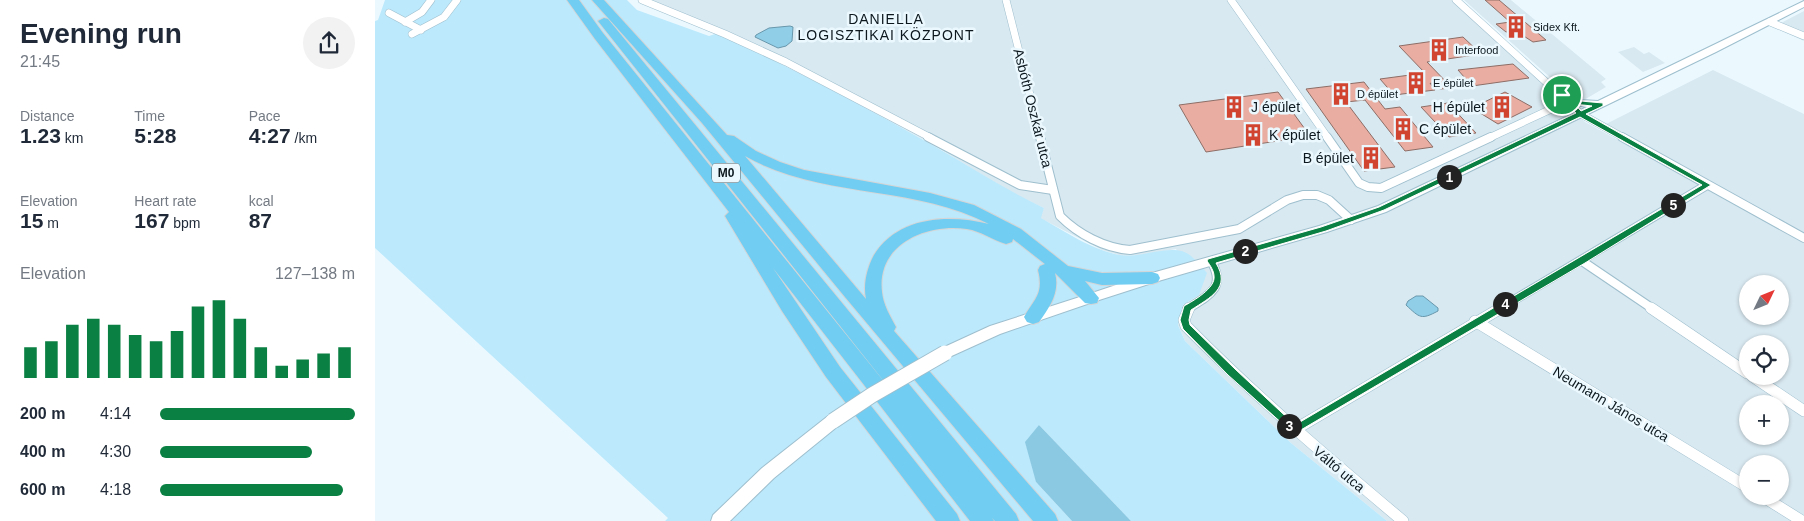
<!DOCTYPE html>
<meta charset="utf-8">
<style>
:root{--surface:#fff;--page:#f2f2f3;--text:#1f2937;--muted:#747a83;--accent:#0b8043}
body{margin:0;font-family:Arial,sans-serif;background:var(--page);color:var(--text);height:100vh;display:flex;flex-direction:column;font-size:19px;white-space:nowrap}
*{box-sizing:border-box;margin:0}
p{font-size:16px;color:var(--muted)}
.icon{flex:none;width:28px;height:28px;fill:none;stroke:currentColor;stroke-width:2;stroke-linecap:round;stroke-linejoin:round}
.map{position:relative;flex:1;overflow:hidden}
.drawer{display:flex;flex-direction:column;background:var(--surface);width:375px}
.drawer>*{flex:none}
.needle{width:32px;rotate:47deg}
.buttons{position:absolute;left:1364px;top:275px;display:grid;gap:10px}
.buttons a{display:grid;place-items:center;width:50px;height:50px;border-radius:50%;background:var(--surface);box-shadow:0 1px 4px #0004;font-size:25px}
.pin{position:absolute;display:grid;place-items:center;width:42px;height:42px;color:#fff;margin:-21px;border:2px solid #fff;border-radius:50%;box-shadow:0 1px 5px #0007}
.km{position:absolute;width:25px;height:25px;margin:-12px;border-radius:50%;background:#222;color:#fff;font-size:14px;line-height:25px;text-align:center}
.round{display:grid;place-items:center;flex:none;width:52px;height:52px;border-radius:26px;background:var(--page)}
.headline{display:flex;align-items:center;justify-content:space-between;height:85px;padding:0 20px}
h1{font-size:28px;font-weight:700;line-height:38px}
.metrics{display:grid;grid-template-columns:repeat(3,1fr);gap:8px;height:85px;padding:5px 20px}
.metrics div{display:grid;align-content:center}
.metrics b{font-size:21px;font-weight:700}
.metrics small{font-size:14px;font-weight:400}
.metrics p{font-size:14px}
.chart{height:140px;padding:10px 20px}
.chart p{display:flex;justify-content:space-between}
.chart svg{width:100%;height:90px;margin-top:5px;stroke:var(--accent);stroke-width:6}
ul{padding:0 20px;list-style:none;font-size:16px}
li{display:grid;grid-template-columns:80px 60px 1fr;align-items:center;height:38px}
li i{height:12px;border-radius:6px;background:var(--accent)}
main{display:flex;flex:1;min-height:0}
.map>svg:first-child{display:block}
</style>
<main>
<section class="drawer">
<div class="headline"><div><h1>Evening run</h1><p>21:45</p></div><a class="round"><svg class="icon" aria-label="share" viewBox="0 0 24 24"><path d="M12 15V3M7 8l5-5 5 5M5 13v7h14v-7"/></svg></a></div>
<div class="metrics">
<div><p>Distance</p><b>1.23<small> km</small></b></div>
<div><p>Time</p><b>5:28</b></div>
<div><p>Pace</p><b>4:27<small> /km</small></b></div>
</div>
<div class="metrics">
<div><p>Elevation</p><b>15<small> m</small></b></div>
<div><p>Heart rate</p><b>167<small> bpm</small></b></div>
<div><p>kcal</p><b>87</b></div>
</div>
<div class="chart"><p><span>Elevation</span>127–138 m</p>
<svg viewBox="0 0 160 44" preserveAspectRatio="none"><path d="M5 44V29M15 44V26M25 44V18M35 44V15M45 44V18M55 44V23M65 44V26M75 44V21M85 44V9M95 44V6M105 44V15M115 44V29M125 44V38M135 44V35M145 44V32M155 44V29"/></svg>
</div>
<ul>
<li><b>200 m</b>4:14<i style="width:100%"></i></li>
<li><b>400 m</b>4:30<i style="width:78%"></i></li>
<li><b>600 m</b>4:18<i style="width:94%"></i></li>
</ul>
</section>
<div class="map">
<svg width="1429" height="521" viewBox="0 0 1429 521">
<rect width="100%" height="100%" fill="#ebf9ff"/>
<!-- built -->
<g fill="#d9e9f1" fill-rule="evenodd">
<path d="M262,0H1077L1167,80L1210,122L1429,242V521H1012L916,443L810,341L803,325L808,305L824,295L801,249L768,255L747,256L727,250L665,218L669,208L637,193L560,146L433,77L343,33ZM1372,284H1405V316H1372ZM1372,344H1405V376H1372ZM1372,404H1405V436H1372ZM1372,464H1405V496H1372Z"/>
<path d="M1089,0H1136L1231,79L1226,82L1231,87L1209,100L1197,97Z"/>
<path d="M1429,11V41L1398,27Z"/>
<path d="M1259,47L1269,54L1274,52L1290,63L1268,72L1243,52Z"/>
<path d="M1338,70L1429,114V234L1231,124Z"/>
</g>
<!-- green -->
<path fill="#bce9fc" d="M10,0H252L262,10L334,36L343,33C416,68 489,106 559,146C596,167 631,190 669,208L666,218C691,232 717,250 745,255C766,259 800,241 816,256C822,261 827,267 832,273L824,295L808,305L803,325L810,341L916,443L1012,521H756L664,425L661,482L697,521H290L293,518L0,248V21L3,20Z"/>
<!-- forest -->
<path fill="#8bc8e2" d="M664,425L756,521H697L661,482L650,442Z"/>
<!-- water -->
<g fill="#90cee8" stroke="#6897ab">
<path d="M415,26L418,27L417,41L411,46L403,48L380,37L381,35L394,28Z"/>
<path d="M1041,296H1048L1063,308V311C1046,320 1045,318 1031,305L1033,301Z"/>
</g>
<!-- building -->
<g fill="#e9ada1" stroke="#8d6e67">
<path d="M1110,0H1124L1171,40L1158,42L1141,31L1131,32L1121,24L1135,22Z"/>
<path d="M1088,37L1106,54L1052,62L1077,88L1065,89L1055,83L1060,90L1019,95L1005,79L1050,73L1024,46Z"/>
<path d="M1138,64L1154,78L1097,86L1083,70Z"/>
<path d="M989,82L1010,109L1025,107L1058,147L1030,151L990,100L971,102L1020,167L989,171L931,89Z"/>
<path d="M903,92L935,136L831,152L804,105Z"/>
<path d="M1130,92L1157,107L1123,124L1097,108Z"/>
<path d="M1073,103L1101,133L1074,137L1046,107Z"/>
</g>
<g fill="none" stroke-linecap="round" stroke-linejoin="round">
<defs>
<g id="street-far2">
<path d="M267,0L350,34L411,62L556,138"/>
<path d="M631,0L666,138"/>
<path d="M856,0L953,138"/>
<path d="M1081,0L1206,114L1249,138"/>
<path d="M14,13L46,30"/>
<path d="M30,22L47,12L56,0"/>
<path d="M1395,22L1429,36"/>
<path d="M37,34L69,17L82,0"/>
<path d="M1114,138L1187,104H1196"/>
</g>
<g id="street-far1">
<path d="M553,137L645,185L678,190"/>
<path d="M665,137L685,216C703,234 729,248 755,250L864,229L912,200L928,195H942L954,200L976,220"/>
<path d="M952,137L984,183L993,187L1006,188L1116,137"/>
<path d="M1247,137L1429,238"/>
<path d="M1207,261L1278,309"/>
<path d="M812,309C833,296 852,288 836,261"/>
<path d="M1124,309L1332,185"/>
</g>
<g id="street">
<path d="M814,308L809,320L811,326C880,396 953,458 1028,521"/>
<path d="M1276,308L1372,373"/>
<path d="M1100,321L1372,487"/>
<path d="M1377,376L1429,411"/>
<path d="M919,430L1126,308"/>
<path d="M1387,496L1427,521"/>
</g>
<g id="secondary">
<path d="M1429,1V7L1341,52L1011,212L952,232L780,282L721,301L625,334L570,359L565,357L563,353L565,349L615,326L711,295L777,273L944,226L1003,206L1212,107L1200,105L1183,97V93H1191L1206,100L1223,101Z"/>
<path d="M458,415L463,416L465,421L463,426L399,478L355,521H336L338,515L387,468L453,416Z"/>
</g>
<g id="highway">
<path d="M192,0H204L228,33L523,399L223,21L229,18L233,19L641,514L644,521H620L617,518L619,521H595L398,268L465,367L582,514L585,521H561L451,377L407,311L350,216L354,212L220,39Z"/>
<path d="M217,0H229L352,135L359,136L381,151L405,162L429,170L555,193L599,205L646,229L693,266L727,273L777,272L783,274L785,278L783,282L777,284L727,285L710,281L724,298L722,303L716,304L710,303L680,273C685,292 675,307 664,322L658,324L652,322L649,317C660,298 669,294 663,270L665,266L670,264L638,239L637,242L631,244C617,240 606,231 592,229C552,223 501,244 507,292C508,304 515,316 521,327L519,331L680,514L683,521H658L470,297L327,123ZM370,156C445,199 538,184 614,224C574,214 523,216 499,255C492,268 488,284 491,299Z"/>
</g>
</defs>
<!-- street-far2 casing -->
<use href="#street-far2" stroke="#9ebfce" stroke-width="8"/>
<!-- street-far1 casing -->
<use href="#street-far1" stroke="#9ebfce" stroke-width="10"/>
<!-- street casing -->
<use href="#street" stroke="#9ebfce" stroke-width="12"/>
<!-- secondary casing -->
<use href="#secondary" stroke="#9ebfce" stroke-width="2"/>
<!-- highway casing -->
<use href="#highway" stroke="#d3d5d6" stroke-width="2"/>
<!-- street-far2 -->
<use href="#street-far2" stroke="#fff" stroke-width="7"/>
<!-- street-far1 -->
<use href="#street-far1" stroke="#fff" stroke-width="8"/>
<!-- street -->
<use href="#street" stroke="#fff" stroke-width="11"/>
<!-- secondary -->
<use href="#secondary" fill="#fff" fill-rule="evenodd"/>
<!-- highway -->
<use href="#highway" fill="#71cdf2" fill-rule="evenodd"/>
<defs>
<path id="secondary-bridge" d="M458,421L497,395L570,353"/>
</defs>
<!-- secondary-bridge casing -->
<use href="#secondary-bridge" stroke="#9ebfce" stroke-width="17" stroke-linecap="butt"/>
<!-- secondary-bridge -->
<use href="#secondary-bridge" stroke="#fff" stroke-width="15"/>
</g>
<!-- route -->
<path fill="#0b8043" stroke="#fff" fill-rule="evenodd" d="M1187,93L1205,101L1228,103V106L1211,114L1336,185L1210,263L919,434L853,375L808,329L805,320L809,306C818,301 841,288 839,276C839,271 835,265 832,261L833,259L946,227L1004,207L1201,113L1184,95ZM1199,104L1217,106L1206,111ZM1205,117L1327,185L920,425L860,369L815,325L814,320L816,310C836,297 856,288 841,263L951,231L1009,210Z"/>
<!-- icons -->
<defs>
<symbol id="building-bare" viewBox="-9 -9 18 18"><path d="M-4-6H4V6H1V3H-1V6H-4ZM-2.5-4.3h1.7v1.8h-1.7ZM.8-4.3h1.7v1.8H.8ZM-2.5-1h1.7V.8h-1.7ZM.8-1h1.7V.8H.8Z" fill="#d14430" stroke="#ebf9ff" stroke-width="2.5" paint-order="stroke"/></symbol>
</defs>
<g fill-rule="evenodd">
<use href="#building-bare" x="1125" y="11" width="32" height="32"/>
<use href="#building-bare" x="1048" y="34" width="32" height="32"/>
<use href="#building-bare" x="1025" y="67" width="32" height="32"/>
<use href="#building-bare" x="950" y="78" width="32" height="32"/>
<use href="#building-bare" x="843" y="91" width="32" height="32"/>
<use href="#building-bare" x="1111" y="91" width="32" height="32"/>
<use href="#building-bare" x="1012" y="113" width="32" height="32"/>
<use href="#building-bare" x="862" y="119" width="32" height="32"/>
<use href="#building-bare" x="980" y="142" width="32" height="32"/>
</g>
<g text-anchor="middle" dominant-baseline="central" stroke-width="5" stroke-linejoin="round" paint-order="stroke">
<!-- far-poi labels -->
<g font-size="11" fill="#0c181e" stroke="#ebf9ff" text-anchor="start">
<text x="1158" y="27">Sidex Kft.</text>
<text x="1080" y="50">Interfood</text>
<text x="1058" y="83">E épület</text>
<text x="982" y="94">D épület</text>
</g>
<!-- shield labels -->
<rect fill="#ebf9ff" stroke="#4f5c62" stroke-width="1" x="337" y="163.5" width="28" height="19" rx="4"/>
<g font-size="12" font-weight="bold" fill="#0c181e">
<text x="351" y="173">M0</text>
</g>
<!-- far-quarter labels -->
<g font-size="14" letter-spacing="1" fill="#0c181e" stroke="#ebf9ff">
<text x="511" y="19">DANIELLA<tspan x="511" dy="16">LOGISZTIKAI KÖZPONT</tspan></text>
</g>
<!-- poi labels -->
<g font-size="14" fill="#0c181e" stroke="#ebf9ff" text-anchor="start">
<text x="876" y="107">J épület</text>
<text x="1110" y="107" text-anchor="end">H épület</text>
<text x="1044" y="129">C épület</text>
<text x="894" y="135">K épület</text>
<text x="979" y="158" text-anchor="end">B épület</text>
</g>
<!-- street labels -->
<g font-size="14" fill="#0c181e" stroke="#ebf9ff">
<text transform="translate(658 108) rotate(76)">Asbóth Oszkár utca</text>
<text transform="translate(1236 404) rotate(31)">Neumann János utca</text>
<text transform="translate(964 469) rotate(40)">Váltó utca</text>
</g>
</g>
</svg>
<div class="buttons">
<a><svg class="needle" viewBox="-14 -14 28 28"><path d="M0-13l5 13h-10z" fill="#e53935"/><path d="M0 13l5-13h-10z" fill="#747a83"/></svg></a>
<a><svg class="icon" aria-label="locate" viewBox="0 0 24 24"><circle cx="12" cy="12" r="6"/><path d="M12 2v4M12 18v4M2 12h4M18 12h4"/></svg></a>
<a>+</a>
<a>−</a>
</div>
<div class="pin" style="left:1187px;top:95px;background:#1e9e55"><svg class="icon" aria-label="arrive" viewBox="0 0 24 24"><path d="M6 21V4h12l-3 4 3 4H6"/></svg></div>
<b class="km" style="left:1074px;top:177px">1</b>
<b class="km" style="left:870px;top:251px">2</b>
<b class="km" style="left:914px;top:426px">3</b>
<b class="km" style="left:1130px;top:304px">4</b>
<b class="km" style="left:1298px;top:205px">5</b>
</div>
</main>
